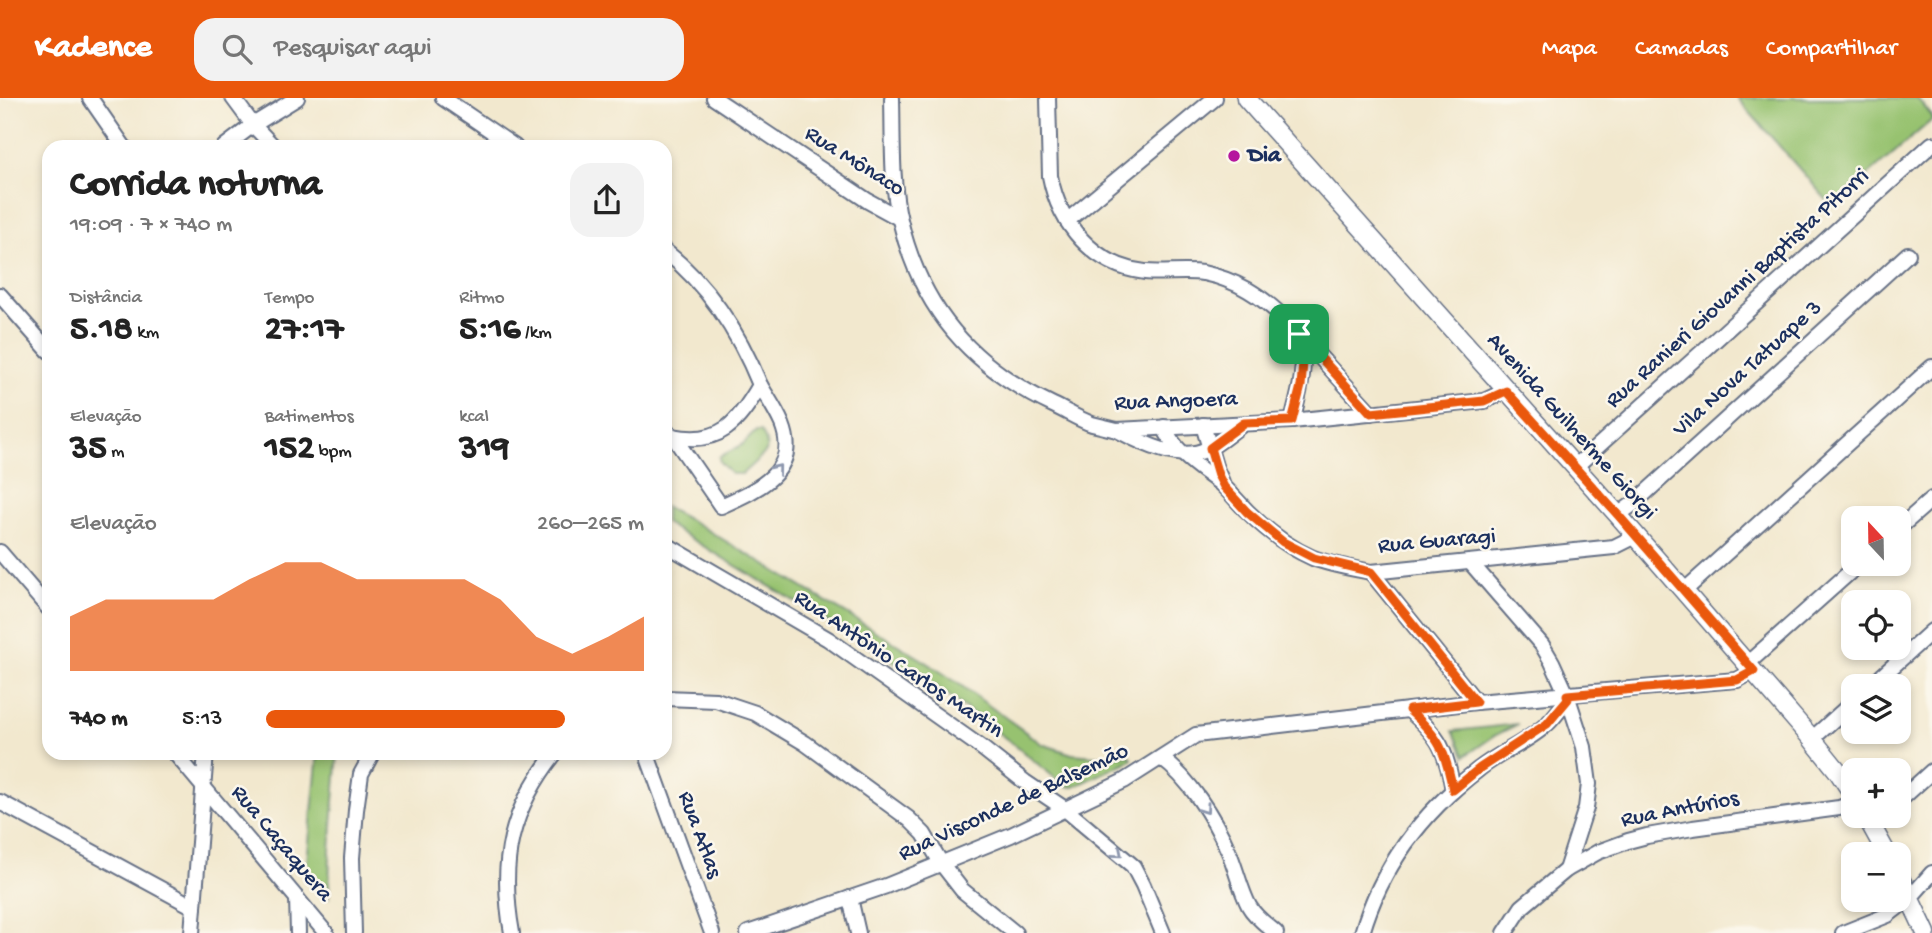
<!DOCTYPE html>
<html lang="pt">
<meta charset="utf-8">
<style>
:root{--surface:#fff;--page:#f2f2f2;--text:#222;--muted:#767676;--accent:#ea580c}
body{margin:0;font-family:"Gochi Hand",sans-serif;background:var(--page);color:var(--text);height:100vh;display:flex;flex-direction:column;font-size:26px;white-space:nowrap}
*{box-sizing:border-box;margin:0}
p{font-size:23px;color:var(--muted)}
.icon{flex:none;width:38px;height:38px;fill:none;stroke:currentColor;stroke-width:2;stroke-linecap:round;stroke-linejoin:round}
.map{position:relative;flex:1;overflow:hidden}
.details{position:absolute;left:42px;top:42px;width:630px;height:620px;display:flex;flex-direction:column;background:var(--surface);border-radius:21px;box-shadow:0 4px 10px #0003}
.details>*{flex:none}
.needle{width:46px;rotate:338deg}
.buttons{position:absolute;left:1841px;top:408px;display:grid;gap:14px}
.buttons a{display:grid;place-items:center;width:70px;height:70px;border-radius:14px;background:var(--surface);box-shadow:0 4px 10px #0003;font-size:35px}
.pin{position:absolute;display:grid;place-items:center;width:60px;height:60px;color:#fff;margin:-30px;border-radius:14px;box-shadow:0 4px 10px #0006}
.round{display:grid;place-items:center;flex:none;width:74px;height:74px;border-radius:21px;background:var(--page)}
.overview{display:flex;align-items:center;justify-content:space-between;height:119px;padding:0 28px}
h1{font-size:38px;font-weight:700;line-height:52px}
.figures{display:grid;grid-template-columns:repeat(3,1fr);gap:10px;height:119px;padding:7px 28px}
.figures div{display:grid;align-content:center}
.figures b{font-size:35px;font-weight:700}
.figures small{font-size:19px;font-weight:400}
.figures p{font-size:19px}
.chart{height:196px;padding:14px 28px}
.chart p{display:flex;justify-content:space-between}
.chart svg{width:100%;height:126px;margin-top:7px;fill:var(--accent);opacity:.7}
ul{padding:0 28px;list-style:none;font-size:23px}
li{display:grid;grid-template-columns:112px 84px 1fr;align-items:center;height:52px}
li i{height:18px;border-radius:9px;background:var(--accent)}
header{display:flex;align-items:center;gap:42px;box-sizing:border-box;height:98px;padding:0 35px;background:var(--accent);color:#fff}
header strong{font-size:33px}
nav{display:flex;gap:38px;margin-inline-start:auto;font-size:24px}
.search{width:490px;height:63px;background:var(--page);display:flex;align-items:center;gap:18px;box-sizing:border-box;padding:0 24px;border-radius:21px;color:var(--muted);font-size:26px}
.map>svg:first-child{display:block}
</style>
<header>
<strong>Kadence</strong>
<div class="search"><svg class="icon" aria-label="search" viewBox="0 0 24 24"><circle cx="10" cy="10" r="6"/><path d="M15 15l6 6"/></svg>Pesquisar aqui</div>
<nav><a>Mapa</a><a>Camadas</a><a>Compartilhar</a></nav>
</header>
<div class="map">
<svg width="1932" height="835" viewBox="0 0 1932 835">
<rect width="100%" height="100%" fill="#fbf7ec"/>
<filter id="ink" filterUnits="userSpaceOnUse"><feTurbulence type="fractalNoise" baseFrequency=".0143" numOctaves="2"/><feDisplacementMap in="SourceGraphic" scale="14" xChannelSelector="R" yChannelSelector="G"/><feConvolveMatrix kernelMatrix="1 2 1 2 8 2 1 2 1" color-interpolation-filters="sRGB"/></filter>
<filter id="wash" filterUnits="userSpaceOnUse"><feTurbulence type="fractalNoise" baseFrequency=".00686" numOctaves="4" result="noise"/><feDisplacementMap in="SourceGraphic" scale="28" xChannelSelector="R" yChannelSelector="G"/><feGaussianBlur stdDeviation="1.57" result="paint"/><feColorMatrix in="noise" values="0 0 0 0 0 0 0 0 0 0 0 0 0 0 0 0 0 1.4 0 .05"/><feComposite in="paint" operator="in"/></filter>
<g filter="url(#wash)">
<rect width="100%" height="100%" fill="#f2e8ce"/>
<!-- green -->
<g fill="#97c26f" stroke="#597866" stroke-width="2">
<path d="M1737,0H1917L1932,18V22L1832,108Z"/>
<path d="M756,333H761C765,339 768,346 766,354L742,376H731L720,364L719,359L742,347Z"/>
<path d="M665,409L699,427L923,562L959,586L1042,646L1072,656L1106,659L1129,657L1132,660L1131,662L1074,689L1065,688L1012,645L941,592L665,425Z"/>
<path d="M1518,626L1494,638L1465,658L1453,633Z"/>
<path d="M318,655H338L330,752L329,799L306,773Z"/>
</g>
</g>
<g filter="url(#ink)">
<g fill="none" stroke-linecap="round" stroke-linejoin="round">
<defs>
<g id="minor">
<path d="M90,0L124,49"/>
<path d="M233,0L253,27L274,49"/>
<path d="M443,0L515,49"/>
<path d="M714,0L868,103L899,120"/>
<path d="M892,0C893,38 891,86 900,122C921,211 971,268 1053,307C1066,313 1078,321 1092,326C1100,328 1109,330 1117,332L1292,323L1484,303L1506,293"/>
<path d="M1048,0L1050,78C1059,126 1094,168 1145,174C1164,176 1184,172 1203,175C1237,182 1262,198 1286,222C1290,227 1297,232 1299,238C1308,266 1299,296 1292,323"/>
<path d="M224,49L253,27L297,0"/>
<path d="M1067,123L1215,0"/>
<path d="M665,153C709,188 739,235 760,287"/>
<path d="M0,197L49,253"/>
<path d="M1299,236L1371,315"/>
<path d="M1203,327L1215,368L1222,384"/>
<path d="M1164,329C1175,355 1199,369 1221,386C1230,394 1238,404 1247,413C1266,432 1288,449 1313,460C1331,467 1352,470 1371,474L1614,449L1636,438"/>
<path d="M665,332L673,338L721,408C757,392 801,373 782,326C776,312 767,299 760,287C738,325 720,348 673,338"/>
<path d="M1119,333C1142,345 1181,365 1207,351C1220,345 1231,334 1243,326"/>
<path d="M1575,369L1932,46"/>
<path d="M1618,417L1633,406L1908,156"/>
<path d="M1899,430L1932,401"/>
<path d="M665,446L828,541L982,650L1025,684L1065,711L1133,768L1143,787L1163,835"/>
<path d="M0,454L49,511"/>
<path d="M1470,464L1542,547L1552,564L1567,597L1584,649L1589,686L1586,710L1566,772"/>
<path d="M1371,474L1476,604"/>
<path d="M1684,493L1932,269"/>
<path d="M1747,566L1859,466"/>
<path d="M1871,588L1932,533"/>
<path d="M665,600L716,602L755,615L805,645L909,721L924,736L941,765L962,792L1015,835"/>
<path d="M1409,612C1440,639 1446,652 1453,692"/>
<path d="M1812,641L1853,604"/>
<path d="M174,654L326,835"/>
<path d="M646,654L712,835"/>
<path d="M1161,660C1189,680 1214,720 1228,752C1236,770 1240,791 1249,808C1255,819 1267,827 1276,835"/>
<path d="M1899,703L1932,673"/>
<path d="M0,704L194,809"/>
<path d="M297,800L298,835"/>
<path d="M850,800L858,835"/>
<path d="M192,835L206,654"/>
<path d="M354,835L352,760L356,712L361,676L373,654"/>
<path d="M512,835C499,763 510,712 556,654"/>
<path d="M748,835L886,788L1011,737L1124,683L1196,637L1476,604L1737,582L1754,573"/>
<path d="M1362,835C1382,766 1423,714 1479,671C1500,654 1528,644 1547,626C1555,619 1561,609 1568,601"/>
<path d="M1505,835L1522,809L1566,772L1598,754L1628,743L1647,738L1693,730L1839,710L1853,705"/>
<path d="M1843,835L1888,817L1910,800L1932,775"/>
</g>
<g id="tertiary">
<path d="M1246,0L1618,417L1812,641L1837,672L1853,696"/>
<path d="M1866,718L1887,756"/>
<path d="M1899,778L1926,835"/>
</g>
</defs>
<!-- minor casing -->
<use href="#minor" stroke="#667085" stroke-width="18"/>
<!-- tertiary casing -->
<use href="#tertiary" stroke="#667085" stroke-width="21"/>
<!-- minor -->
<use href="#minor" stroke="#fff" stroke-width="14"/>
<!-- tertiary -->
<use href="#tertiary" stroke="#fff" stroke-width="18"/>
</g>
<!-- one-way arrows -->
<defs><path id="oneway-chevron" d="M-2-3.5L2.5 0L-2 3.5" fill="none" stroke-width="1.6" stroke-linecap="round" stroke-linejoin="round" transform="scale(1.75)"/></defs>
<g stroke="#8d97ae">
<use href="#oneway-chevron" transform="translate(777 371) rotate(-51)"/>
<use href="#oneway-chevron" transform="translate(1205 711) rotate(55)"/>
<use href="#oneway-chevron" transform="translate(1118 755) rotate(40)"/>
</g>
</g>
<g fill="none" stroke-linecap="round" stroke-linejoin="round" filter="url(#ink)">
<defs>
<path id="route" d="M1299,236L1371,315L1484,303L1506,293L1618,417L1754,573L1737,582L1567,597L1568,601L1547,626L1480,670L1453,692C1445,652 1440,640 1409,612L1476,604L1371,474L1314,460L1283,444L1247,414L1224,389L1218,377L1210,350L1244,325L1292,323L1301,288L1303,265Z"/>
</defs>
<!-- route casing -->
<use href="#route" stroke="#fff" stroke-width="14"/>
<!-- route -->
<use href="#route" stroke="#ea580c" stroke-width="9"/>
</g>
<!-- markers -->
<circle fill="#b5179e" stroke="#fbf7ec" stroke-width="2.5" cx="1234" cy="58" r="7"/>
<g text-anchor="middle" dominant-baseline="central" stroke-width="5" stroke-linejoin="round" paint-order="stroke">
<!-- poi labels -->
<g font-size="23" font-weight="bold" fill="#1b2f5e" stroke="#fbf7ec" text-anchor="start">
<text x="1248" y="58">Dia</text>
</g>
<!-- street labels -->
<g font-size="23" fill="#1b2f5e" stroke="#fbf7ec">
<text transform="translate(854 64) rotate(32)">Rua Mônaco</text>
<text transform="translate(1738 191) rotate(-42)">Rua Ranieri Giovanni Baptista Pitorri</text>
<text transform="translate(1748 271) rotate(-42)">Vila Nova Tatuape 3</text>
<text transform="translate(1176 304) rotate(-2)">Rua Angoera</text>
<text transform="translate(1571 329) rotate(48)">Avenida Guilherme Giorgi</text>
<text transform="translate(1437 444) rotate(-5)">Rua Guaragi</text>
<text transform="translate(898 567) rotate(34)">Rua Antônio Carlos Martin</text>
<text transform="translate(1014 705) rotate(-25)">Rua Visconde de Balsemão</text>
<text transform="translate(1680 712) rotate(-11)">Rua Antúrios</text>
<text transform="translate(699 737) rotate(70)">Rua Atlas</text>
<text transform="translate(281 746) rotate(50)">Rua Caçaquera</text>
</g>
</g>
</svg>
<div class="buttons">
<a><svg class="needle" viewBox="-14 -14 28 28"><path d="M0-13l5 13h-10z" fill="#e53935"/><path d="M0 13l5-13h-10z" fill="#767676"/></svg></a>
<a><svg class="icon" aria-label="locate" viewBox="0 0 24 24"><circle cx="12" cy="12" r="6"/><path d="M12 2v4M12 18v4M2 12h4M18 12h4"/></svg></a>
<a><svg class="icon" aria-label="layers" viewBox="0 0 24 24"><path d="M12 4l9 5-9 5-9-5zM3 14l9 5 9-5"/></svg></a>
<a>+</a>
<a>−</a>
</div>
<div class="pin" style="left:1299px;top:236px;background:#1e9e55"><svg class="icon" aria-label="arrive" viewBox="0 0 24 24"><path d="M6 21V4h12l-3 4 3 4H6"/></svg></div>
<section class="details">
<div class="overview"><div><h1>Corrida noturna</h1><p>19:09 · 7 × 740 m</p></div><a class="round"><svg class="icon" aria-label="share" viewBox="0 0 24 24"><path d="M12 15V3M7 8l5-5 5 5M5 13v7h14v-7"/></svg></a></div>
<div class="figures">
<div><p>Distância</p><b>5.18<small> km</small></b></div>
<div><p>Tempo</p><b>27:17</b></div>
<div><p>Ritmo</p><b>5:16<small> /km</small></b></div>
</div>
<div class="figures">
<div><p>Elevação</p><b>35<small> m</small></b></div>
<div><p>Batimentos</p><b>152<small> bpm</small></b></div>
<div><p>kcal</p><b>319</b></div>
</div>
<div class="chart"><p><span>Elevação</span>260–265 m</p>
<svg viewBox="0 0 160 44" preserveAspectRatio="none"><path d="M0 44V25L10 19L20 19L30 19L40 19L50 12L60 6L70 6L80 12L90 12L100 12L110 12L120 19L130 32L140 38L150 32L160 25V44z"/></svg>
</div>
<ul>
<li><b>740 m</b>5:13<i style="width:79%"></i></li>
</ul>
</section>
</div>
